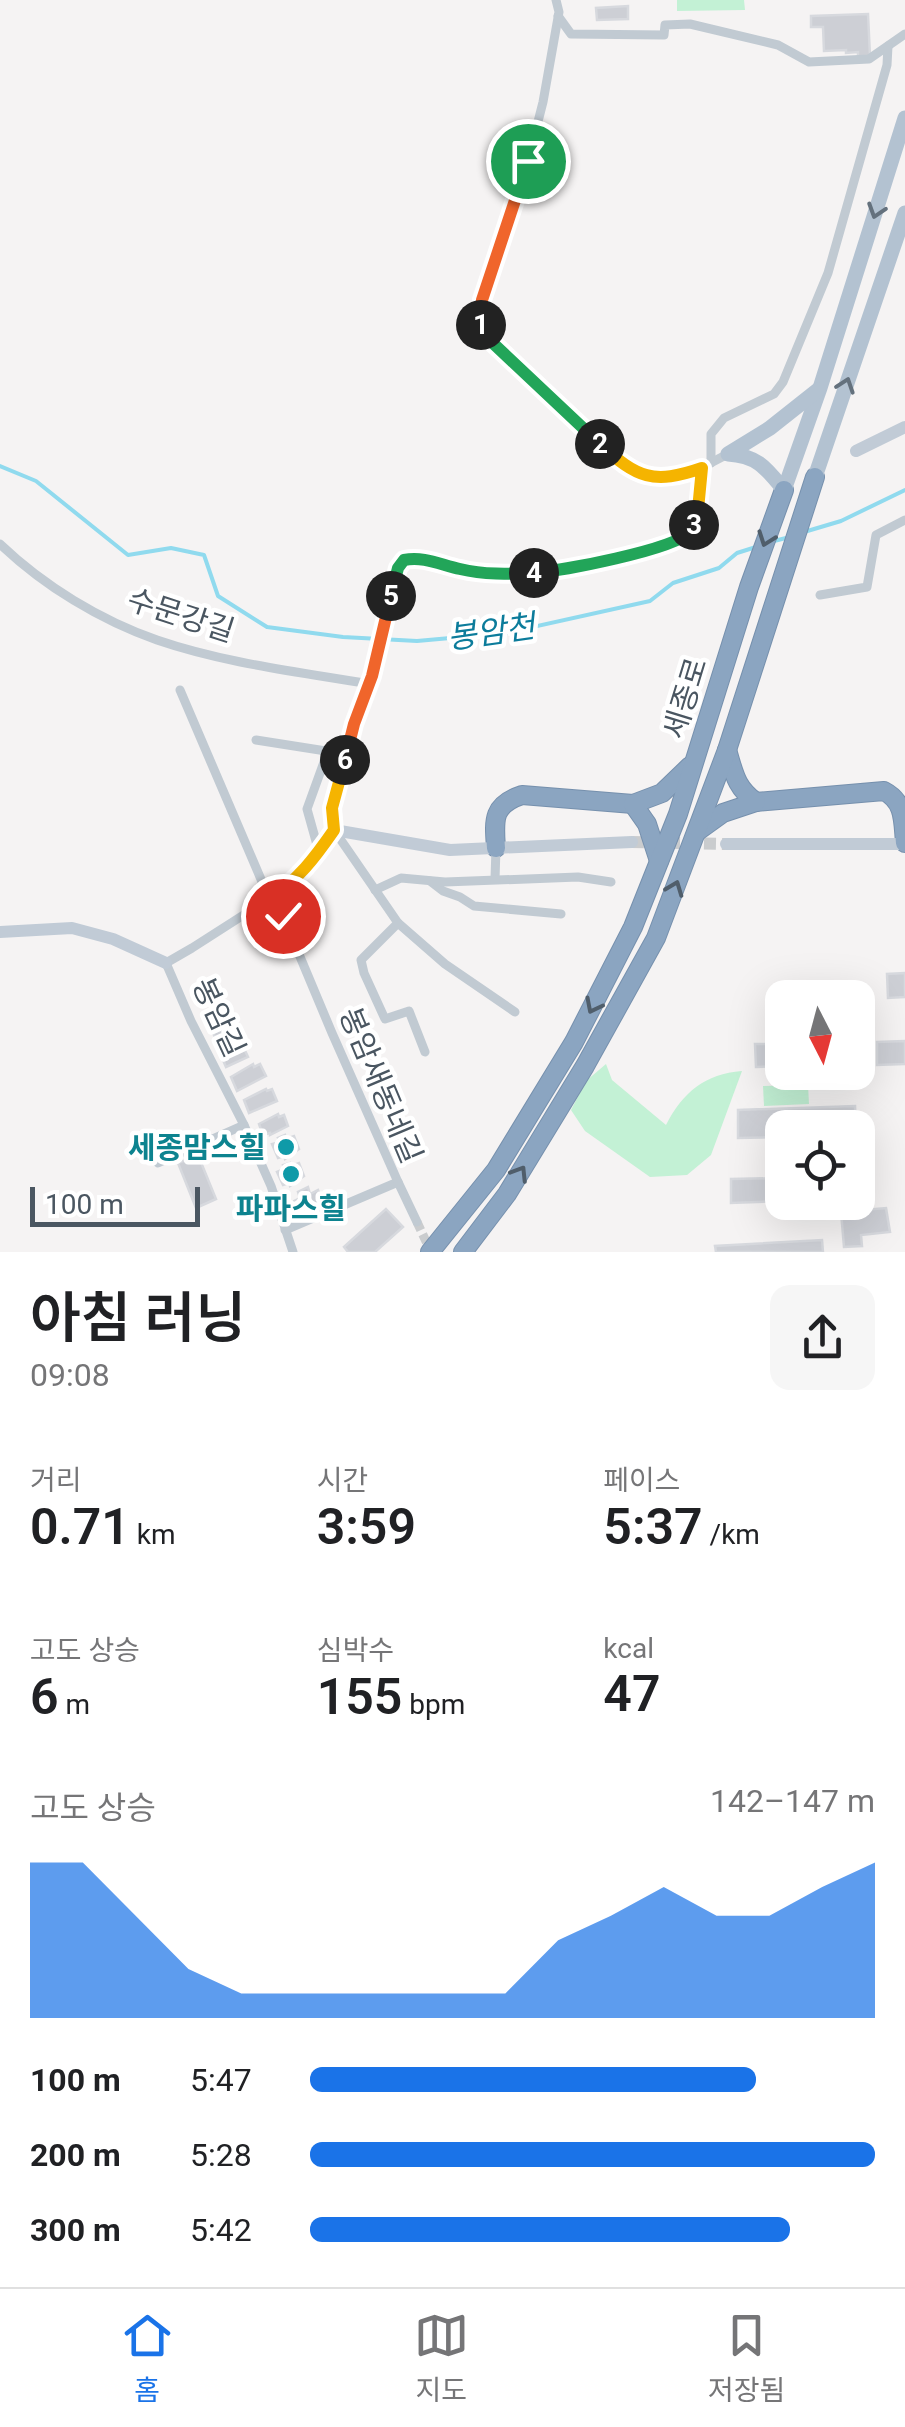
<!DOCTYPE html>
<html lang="ko">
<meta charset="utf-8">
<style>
:root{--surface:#fff;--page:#f6f6f6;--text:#202124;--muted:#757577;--line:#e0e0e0;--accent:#1a73e8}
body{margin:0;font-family:Roboto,"Noto Sans KR",sans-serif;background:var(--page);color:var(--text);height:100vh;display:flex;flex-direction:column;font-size:38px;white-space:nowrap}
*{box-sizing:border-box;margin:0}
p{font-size:32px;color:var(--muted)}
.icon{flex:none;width:55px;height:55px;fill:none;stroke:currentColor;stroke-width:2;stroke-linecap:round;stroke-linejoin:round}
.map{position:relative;height:1252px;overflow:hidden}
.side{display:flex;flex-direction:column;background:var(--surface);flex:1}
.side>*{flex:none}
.needle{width:65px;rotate:174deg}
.fabs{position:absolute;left:765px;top:980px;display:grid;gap:20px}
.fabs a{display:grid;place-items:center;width:110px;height:110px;border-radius:20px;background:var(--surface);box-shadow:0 10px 40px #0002;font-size:50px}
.scale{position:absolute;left:30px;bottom:25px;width:170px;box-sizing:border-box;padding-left:10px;border:5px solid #4a5661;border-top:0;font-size:28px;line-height:35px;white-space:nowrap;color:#4a5661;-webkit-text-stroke:8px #fff;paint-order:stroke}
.pin{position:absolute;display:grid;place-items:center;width:85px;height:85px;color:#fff;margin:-42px;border:5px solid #fff;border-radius:50%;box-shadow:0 2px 10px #0007}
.km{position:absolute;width:50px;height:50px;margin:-25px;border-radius:50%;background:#222;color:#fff;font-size:28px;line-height:50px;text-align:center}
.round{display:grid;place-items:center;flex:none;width:105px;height:105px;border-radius:20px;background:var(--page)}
.summary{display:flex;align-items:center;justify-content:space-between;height:170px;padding:0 30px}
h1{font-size:55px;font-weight:600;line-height:75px}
.metrics{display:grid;grid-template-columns:repeat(3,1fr);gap:15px;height:170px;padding:10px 30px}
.metrics div{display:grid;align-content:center}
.metrics b{font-size:50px;font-weight:600}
.metrics small{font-size:28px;font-weight:400}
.metrics p{font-size:28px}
.chart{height:280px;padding:20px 30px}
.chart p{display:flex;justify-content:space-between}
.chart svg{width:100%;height:180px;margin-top:10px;fill:var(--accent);opacity:.7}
ul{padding:0 30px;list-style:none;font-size:32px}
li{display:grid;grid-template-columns:160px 120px 1fr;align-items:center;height:75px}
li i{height:25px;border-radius:12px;background:var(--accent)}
.tabs{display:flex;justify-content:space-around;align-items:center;height:140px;border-top:2px solid var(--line);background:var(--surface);font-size:28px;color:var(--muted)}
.tabs a{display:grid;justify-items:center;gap:5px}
.tabs .active{color:var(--accent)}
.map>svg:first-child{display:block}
</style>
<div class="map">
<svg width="905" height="1252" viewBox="0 0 905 1252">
<rect width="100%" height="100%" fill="#f5f3f3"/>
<!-- green -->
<g fill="#c3f1d5">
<path d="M677,0H744L745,10L677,11Z"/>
<path d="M606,1064L612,1080L666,1125C683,1092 705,1074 742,1071L711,1155L687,1175L650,1177L585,1131L571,1110L586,1081Z"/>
<path d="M808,1085L809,1104L764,1106L763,1086Z"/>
</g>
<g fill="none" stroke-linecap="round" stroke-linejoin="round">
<!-- stream -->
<g stroke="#90daee" stroke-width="4">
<path d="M0,466L36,481L128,555L171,548L204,555L218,596L267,627L343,637L417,641L506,633L650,601L673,583L719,568L737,553L756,547"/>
<path d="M804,532L841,521L905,490"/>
<path d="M770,542L790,537"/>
</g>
</g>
<!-- building -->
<g fill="#cdcfd5" stroke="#d7d9de" stroke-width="2.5">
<path d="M628,6V19L597,20L596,8Z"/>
<path d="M868,14L870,56L858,57V52L846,53V50L824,51L823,27H811V16Z"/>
<path d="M905,973V997L888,998L887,974Z"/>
<path d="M235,1024L241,1037L219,1046L213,1033Z"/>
<path d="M905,1041V1064L877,1065V1042Z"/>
<path d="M858,1042H869L870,1064L858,1065Z"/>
<path d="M242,1044L248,1057L226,1067L220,1053Z"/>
<path d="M755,1044H782V1066L756,1067Z"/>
<path d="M253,1064L254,1067L260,1064L266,1076L237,1091L231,1077Z"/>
<path d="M266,1089L267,1091L272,1089L277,1101L249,1113L244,1100Z"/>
<path d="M855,1106L856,1128H782V1137L738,1138V1110Z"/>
<path d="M278,1114L279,1117L284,1115L288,1126L270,1135V1133L263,1135L259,1124Z"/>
<path d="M285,1135L286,1139L294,1136L299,1149L285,1159L284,1156L278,1158L272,1144L280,1142L278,1138Z"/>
<path d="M198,1155L216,1199L196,1208L178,1163Z"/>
<path d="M290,1163L291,1166L299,1163L304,1176L290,1186L289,1183L283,1185L277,1172L284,1169L283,1165Z"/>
<path d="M782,1178V1201L731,1203V1179Z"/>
<path d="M308,1187L310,1194L318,1190L323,1203L300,1213L294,1201L300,1198L298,1192Z"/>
<path d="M886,1208L890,1232L861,1235L862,1246L844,1247L841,1212Z"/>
<path d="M386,1209L403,1227L375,1252H348L344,1247Z"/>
<path d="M822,1240L823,1252H716L715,1246Z"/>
</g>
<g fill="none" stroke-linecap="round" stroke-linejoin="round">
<!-- street-tunnel -->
<path stroke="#caccce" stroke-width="9" stroke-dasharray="9 4.5" stroke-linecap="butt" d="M417,1222L430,1250"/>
<!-- secondary-tunnel -->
<path stroke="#caccce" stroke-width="12" stroke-dasharray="12 6" stroke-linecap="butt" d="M632,842L726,844"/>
<defs>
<g id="highway">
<path d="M756,802L884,791C905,802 903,821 905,843"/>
<path d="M698,831L723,813L756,802C735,787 734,772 727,750"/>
<path d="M496,848C494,820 492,805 522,795L633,804"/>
<path d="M659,861L647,824L633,804L662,793L690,766"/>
<path d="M430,1252L496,1170L574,1042L633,927L678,814L749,587L784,490"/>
<path d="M463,1252L507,1194L585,1066L656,938L727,750L815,477"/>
</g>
</defs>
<!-- highway casing -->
<use href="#highway" stroke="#7690ad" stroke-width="20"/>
<!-- street -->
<g stroke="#c1cad2" stroke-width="9">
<path d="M556,0L559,12L543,102L528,161L482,301L481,331L620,463C666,488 684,477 728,454"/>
<path d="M558,16L571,34L664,35L665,25L690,24L778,45L809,62L869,59L905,34"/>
<path d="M711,463V434L724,418L774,394L783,382L828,273L887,65L888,46"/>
<path d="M0,544C44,586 100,620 157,640C224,663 299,672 369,684"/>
<path d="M820,595L867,587L876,535L905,520"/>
<path d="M180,690L269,898L283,916L332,1033L398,1182L285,1230"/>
<path d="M256,740L326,751L324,762L307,809L319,852"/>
<path d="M334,830C330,776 358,725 372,673C382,639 389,603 398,568L405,560C432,554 465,574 494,575C529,577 674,554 693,528C703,514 700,485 701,468"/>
<path d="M495,879L496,848"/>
<path d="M430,881L443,891L460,897L474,906L561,914"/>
<path d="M375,890L401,878L445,882L578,877L611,882"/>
<path d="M398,923L361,960L364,973L385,1019L409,1011L425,1052"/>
<path d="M158,1163L244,1125"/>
<path d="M398,1182L417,1222"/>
<path d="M293,1252L271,1186L244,1125L191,1021L166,963L192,948L281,891L307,866L334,830L398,923L445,964L515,1012"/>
</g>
<!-- secondary -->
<g stroke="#c1cbd6" stroke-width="12">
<path d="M856,451L905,427"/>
<path d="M334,830L450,850L632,842"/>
<path d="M726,844H905"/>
<path d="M0,932L72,928L113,939L166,963"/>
</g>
<!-- primary -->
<g stroke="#b3c2d1" stroke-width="15">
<path d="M815,477L905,213"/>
<path d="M784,490L820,388L905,118"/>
<path d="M784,490C766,468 758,456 728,454L770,428L818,390"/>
</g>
<!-- highway -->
<use href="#highway" stroke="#8ba5c1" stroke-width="18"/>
</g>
<!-- one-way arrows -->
<defs><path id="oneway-chevron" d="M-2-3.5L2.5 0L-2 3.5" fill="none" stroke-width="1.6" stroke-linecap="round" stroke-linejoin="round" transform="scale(2.5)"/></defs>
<g stroke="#64717d">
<use href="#oneway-chevron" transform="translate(876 211) rotate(108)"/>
<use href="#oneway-chevron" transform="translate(846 385) rotate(-71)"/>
</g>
<g stroke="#505e6b">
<use href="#oneway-chevron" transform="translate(766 539) rotate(110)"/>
<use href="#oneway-chevron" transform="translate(675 888) rotate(-69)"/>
<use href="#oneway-chevron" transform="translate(593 1006) rotate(117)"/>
<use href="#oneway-chevron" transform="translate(520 1173) rotate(-58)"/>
</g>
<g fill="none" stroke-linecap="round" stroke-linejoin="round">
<defs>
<path id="split-1" d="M481,325L482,300L528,161"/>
<path id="split-2" d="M481,325L480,331L600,444"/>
<path id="split-3" d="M600,444C637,478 653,485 702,468L697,520L694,525"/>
<path id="split-4" d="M534,573C561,571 673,550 690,532C692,530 693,527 694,525"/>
<path id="split-5" d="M391,596L398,568L404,560C424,556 441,565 460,569C485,575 508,574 534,573"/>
<path id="split-6" d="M345,760L354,724L372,676L391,596"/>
<path id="split-7" d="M283,916L269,898C297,882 316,856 334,830L332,808L345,760"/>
</defs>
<!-- split-1 casing -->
<use href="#split-1" stroke="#fff" stroke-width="20"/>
<!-- split-2 casing -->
<use href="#split-2" stroke="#fff" stroke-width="20"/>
<!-- split-3 casing -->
<use href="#split-3" stroke="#fff" stroke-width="20"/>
<!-- split-4 casing -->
<use href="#split-4" stroke="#fff" stroke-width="20"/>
<!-- split-5 casing -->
<use href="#split-5" stroke="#fff" stroke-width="20"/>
<!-- split-6 casing -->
<use href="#split-6" stroke="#fff" stroke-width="20"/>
<!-- split-7 casing -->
<use href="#split-7" stroke="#fff" stroke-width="20"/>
<!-- split-1 -->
<use href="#split-1" stroke="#f0652b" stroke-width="12"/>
<!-- split-2 -->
<use href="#split-2" stroke="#22a559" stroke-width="12"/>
<!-- split-3 -->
<use href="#split-3" stroke="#f5b400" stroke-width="12"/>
<!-- split-4 -->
<use href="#split-4" stroke="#22a559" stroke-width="12"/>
<!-- split-5 -->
<use href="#split-5" stroke="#22a559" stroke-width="12"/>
<!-- split-6 -->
<use href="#split-6" stroke="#f0652b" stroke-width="12"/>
<!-- split-7 -->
<use href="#split-7" stroke="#f5b400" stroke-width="12"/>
</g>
<!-- markers -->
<g fill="#0f9aa8" stroke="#fff" stroke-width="4">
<circle cx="286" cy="1147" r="10"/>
<circle cx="291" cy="1174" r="10"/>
</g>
<g text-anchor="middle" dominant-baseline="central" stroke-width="9" stroke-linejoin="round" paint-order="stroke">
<!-- street labels -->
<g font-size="30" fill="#4a5661" stroke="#fff">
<text transform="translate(181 615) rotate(18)">수문강길</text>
<text transform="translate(685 698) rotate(-73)">세종로</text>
<text transform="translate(219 1017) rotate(65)">봉암길</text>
<text transform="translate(381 1085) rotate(67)">봉암새동네길</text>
</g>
<!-- culture labels -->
<g font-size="30" font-weight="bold" fill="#0d838f" stroke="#fff" text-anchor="end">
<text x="266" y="1147">세종맘스힐</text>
<text x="291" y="1208" text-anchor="middle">파파스힐</text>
</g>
<!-- water labels -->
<g font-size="32" font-style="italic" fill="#0c7c9b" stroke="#fff">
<text transform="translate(491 632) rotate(-8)">봉암천</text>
</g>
</g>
</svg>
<div class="fabs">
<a><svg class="needle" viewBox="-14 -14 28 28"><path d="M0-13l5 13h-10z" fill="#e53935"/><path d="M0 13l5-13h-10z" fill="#757577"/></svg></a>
<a><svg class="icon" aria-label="locate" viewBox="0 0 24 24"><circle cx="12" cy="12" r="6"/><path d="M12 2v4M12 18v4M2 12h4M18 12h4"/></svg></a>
</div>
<div class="scale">100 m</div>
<div class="pin" style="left:528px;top:161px;background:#1e9e55"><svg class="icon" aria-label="arrive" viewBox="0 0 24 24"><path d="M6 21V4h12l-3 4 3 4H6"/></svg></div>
<div class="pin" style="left:283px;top:916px;background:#d93025"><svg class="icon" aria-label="check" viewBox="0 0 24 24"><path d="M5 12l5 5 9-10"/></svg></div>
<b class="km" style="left:481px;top:325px">1</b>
<b class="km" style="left:600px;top:444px">2</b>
<b class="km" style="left:694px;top:525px">3</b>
<b class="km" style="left:534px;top:573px">4</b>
<b class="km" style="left:391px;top:596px">5</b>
<b class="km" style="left:345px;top:760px">6</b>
</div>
<section class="side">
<div class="summary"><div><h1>아침 러닝</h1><p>09:08</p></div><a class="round"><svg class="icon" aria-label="share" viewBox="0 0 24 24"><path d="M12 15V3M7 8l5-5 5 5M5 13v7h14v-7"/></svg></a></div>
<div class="metrics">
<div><p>거리</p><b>0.71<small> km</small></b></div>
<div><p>시간</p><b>3:59</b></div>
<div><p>페이스</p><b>5:37<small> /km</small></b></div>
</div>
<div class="metrics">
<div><p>고도 상승</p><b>6<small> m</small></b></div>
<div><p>심박수</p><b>155<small> bpm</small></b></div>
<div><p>kcal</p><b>47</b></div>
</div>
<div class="chart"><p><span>고도 상승</span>142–147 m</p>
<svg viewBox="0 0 160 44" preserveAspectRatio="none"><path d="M0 44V6L10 6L20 19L30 32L40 38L50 38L60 38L70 38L80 38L90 38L100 25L110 19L120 12L130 19L140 19L150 12L160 6V44z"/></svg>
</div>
<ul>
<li><b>100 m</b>5:47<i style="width:79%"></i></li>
<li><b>200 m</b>5:28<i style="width:100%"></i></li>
<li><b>300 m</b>5:42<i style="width:85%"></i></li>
</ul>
</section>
<nav class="tabs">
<a class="active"><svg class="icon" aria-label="home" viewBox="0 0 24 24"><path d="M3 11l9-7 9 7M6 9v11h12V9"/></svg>홈</a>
<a><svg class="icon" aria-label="map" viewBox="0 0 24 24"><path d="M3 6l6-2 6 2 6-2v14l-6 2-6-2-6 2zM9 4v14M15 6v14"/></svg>지도</a>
<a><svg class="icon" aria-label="saved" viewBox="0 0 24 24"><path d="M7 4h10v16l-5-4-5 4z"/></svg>저장됨</a>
</nav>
